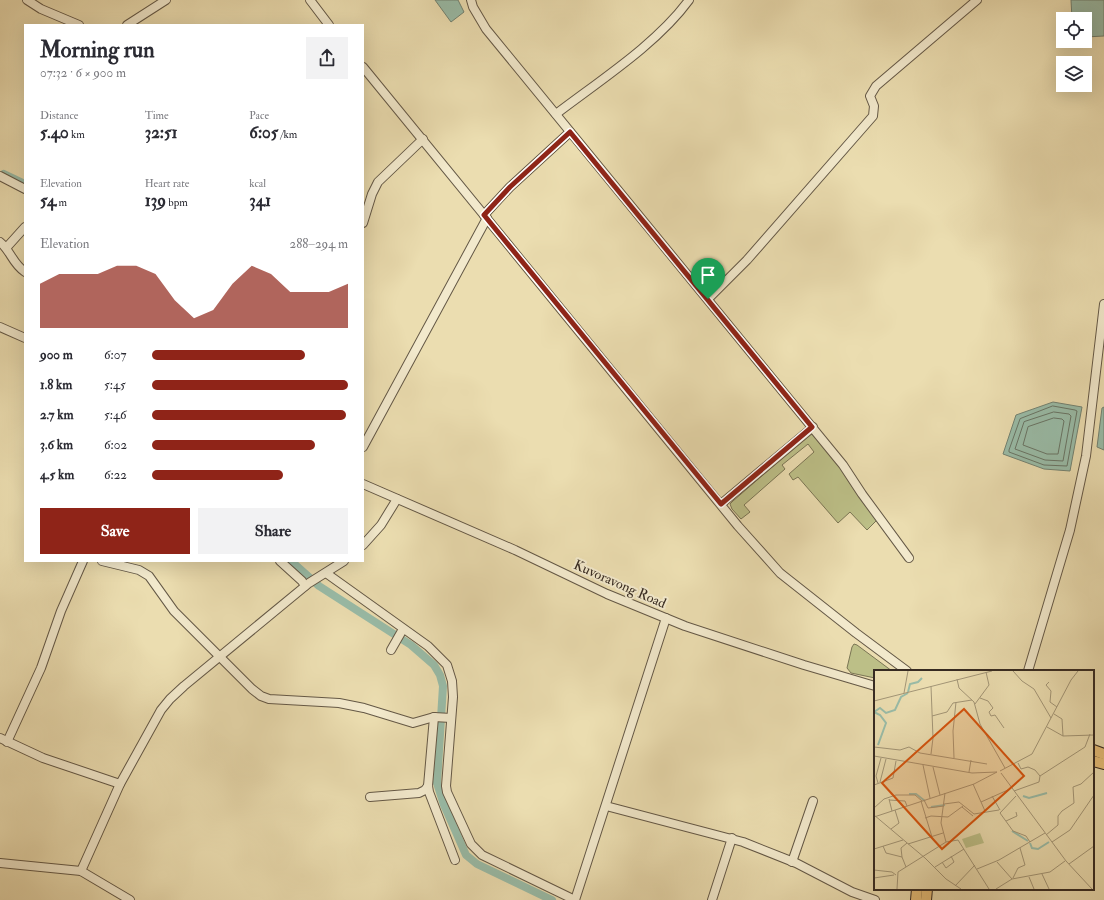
<!DOCTYPE html>
<meta charset="utf-8">
<style>
:root{--surface:#fff;--page:#f2f2f3;--text:#2b2b33;--muted:#7c7c81;--accent:#8f2418}
body{margin:0;font-family:"IM FELL Double Pica",serif;background:var(--page);color:var(--text);height:100vh;display:flex;flex-direction:column;font-size:15px;white-space:nowrap}
*{box-sizing:border-box;margin:0}
p{font-size:13px;color:var(--muted)}
.icon{flex:none;width:22px;height:22px;fill:none;stroke:currentColor;stroke-width:2;stroke-linecap:round;stroke-linejoin:round}
.map{position:relative;flex:1;overflow:hidden}
.side{position:absolute;left:24px;top:24px;width:340px;height:538px;display:flex;flex-direction:column;background:var(--surface);border-radius:0px;box-shadow:0 4px 16px #0002}
.side>*{flex:none}
.tools{position:absolute;left:1056px;top:12px;display:grid;gap:8px}
.tools a{display:grid;place-items:center;width:36px;height:36px;border-radius:0px;background:var(--surface);box-shadow:0 4px 16px #0002;font-size:20px}
.pin{position:absolute;display:grid;place-items:center;width:34px;height:34px;color:#fff;margin:-41px -17px;border-radius:50% 50% 50% 0;rotate:-45deg;box-shadow:0 0 4px #0007}
.pin .icon{rotate:45deg}
.round{display:grid;place-items:center;flex:none;width:42px;height:42px;border-radius:0px;background:var(--page)}
.headline{display:flex;align-items:center;justify-content:space-between;height:68px;padding:0 16px}
h1{font-size:22px;font-weight:700;line-height:30px}
.figures{display:grid;grid-template-columns:repeat(3,1fr);gap:6px;height:68px;padding:4px 16px}
.figures div{display:grid;align-content:center}
.figures b{font-size:17px;font-weight:700}
.figures small{font-size:11px;font-weight:400}
.figures p{font-size:11px}
.chart{height:112px;padding:8px 16px}
.chart p{display:flex;justify-content:space-between}
.chart svg{width:100%;height:72px;margin-top:4px;fill:var(--accent);opacity:.7}
.action{display:flex;gap:8px;margin-top:auto;padding:8px 16px}
.action a{flex:1;height:46px;border-radius:0px;background:var(--accent);color:#fff;font-size:16px;font-weight:700;line-height:46px;text-align:center}
.action a+a{background:var(--page);color:var(--text)}
ul{padding:0 16px;list-style:none;font-size:13px}
li{display:grid;grid-template-columns:64px 48px 1fr;align-items:center;height:30px}
li i{height:10px;border-radius:5px;background:var(--accent)}
.map>svg:first-child{display:block}
</style>
<div class="map">
<svg width="1104" height="900" viewBox="0 0 1104 900">
<rect width="100%" height="100%" fill="#ebddb0"/>
<filter id="stains"><feTurbulence type="fractalNoise" baseFrequency=".005" numOctaves="4"/><feColorMatrix values="0 0 0 0 .2 0 0 0 0 .09 0 0 0 0 .02 0 0 0 .5 -.17"/></filter>
<radialGradient id="worn" r=".72"><stop offset=".6" stop-color="#630" stop-opacity="0"/><stop offset="1" stop-color="#630" stop-opacity=".3"/></radialGradient>
<!-- green -->
<g fill="#bcbf87" stroke="#7a7554">
<path d="M810,434H812L841,466L878,519L867,530L850,512L838,523L798,477L793,480L789,474L814,452L808,444L782,465L785,469L744,505L750,512L741,519L732,509L730,504L733,501Z"/>
<path d="M854,644L857,645L892,671H875V678L851,673L847,668L852,647Z"/>
</g>
<!-- water -->
<g fill="#99bca8" stroke="#728272">
<path d="M435,0H458L464,12L451,22Z"/>
<path d="M1071,0H1104V36L1085,37V19H1072Z"/>
<path d="M1053,402L1082,407L1070,471L1044,469L1003,454L1016,415Z"/>
<path d="M1104,407V450L1097,447L1102,408Z"/>
</g>
<g fill="none" stroke-linecap="round" stroke-linejoin="round">
<!-- shore -->
<g stroke="#687465" stroke-width="1">
<path d="M1053,406L1075,410L1077,411L1067,466L1044,465L1009,452V450L1020,419Z"/>
<path d="M1054,412L1069,414L1071,416L1063,461L1045,460L1015,449L1024,422Z"/>
<path d="M1054,418L1062,419L1064,421L1058,454H1047L1023,445L1028,427Z"/>
</g>
<!-- canal -->
<g stroke="#99bca8" stroke-width="8">
<path d="M4,174L25,184"/>
<path d="M291,561L319,586L411,645L434,665L440,675L443,686L437,783L444,805L466,855L477,864L552,900"/>
</g>
<defs>
<g id="minor">
<path d="M27,0L41,9L79,25"/>
<path d="M310,0L329,25"/>
<path d="M471,0L473,7L486,29L843,465L862,494L909,558"/>
<path d="M127,25L166,0"/>
<path d="M363,67L738,526L780,573L856,633L907,671"/>
<path d="M556,114C599,81 657,44 689,0"/>
<path d="M0,176L25,189"/>
<path d="M484,215L510,187L570,132"/>
<path d="M363,223L372,194L378,182L423,139"/>
<path d="M0,242C11,251 12,263 25,272"/>
<path d="M7,247L25,227"/>
<path d="M708,299L747,260L873,116L874,106L870,96L876,86L977,0"/>
<path d="M0,327L25,338"/>
<path d="M363,447L487,218"/>
<path d="M363,484L515,550L607,594L685,626L804,665L875,686"/>
<path d="M721,504L813,427"/>
<path d="M363,545L381,525L397,499"/>
<path d="M102,561L139,570L149,576L174,611L252,689L261,696L269,699L339,703L364,708L413,723L434,717L451,718"/>
<path d="M280,561L302,581L305,586"/>
<path d="M326,573L428,646L447,665L452,681L453,697L446,786L447,792L471,844L482,855L575,900"/>
<path d="M391,650L403,629"/>
<path d="M1028,671L1070,530L1086,456L1104,304"/>
<path d="M434,717L428,786L429,792L455,860"/>
<path d="M0,738L43,758L120,784"/>
<path d="M7,742L41,668L61,611L83,561"/>
<path d="M370,797L419,793L425,790L428,786"/>
<path d="M606,806L743,842L796,863L852,892L875,900"/>
<path d="M792,862L813,801"/>
<path d="M0,863L81,871L130,900"/>
<path d="M81,871L120,784L161,710L170,699L184,686L309,583L344,561"/>
<path d="M575,900L666,618"/>
<path d="M712,900L732,838"/>
</g>
<g id="major">
<path d="M1093,750L1104,754"/>
<path d="M1093,761L1104,764"/>
<path d="M916,900L917,889"/>
<path d="M926,900L927,889"/>
</g>
</defs>
<!-- minor casing -->
<use href="#minor" stroke="#645846" stroke-width="10"/>
<!-- major casing -->
<use href="#major" stroke="#372b22" stroke-width="12"/>
<!-- minor -->
<use href="#minor" stroke="#f2e9cc" stroke-width="8"/>
<!-- major -->
<use href="#major" stroke="#e6be78" stroke-width="10"/>
</g>
<g fill="none" stroke-linecap="round" stroke-linejoin="round">
<defs>
<path id="route" d="M570,132L812,427L721,504L484,215L510,187Z"/>
</defs>
<!-- route casing -->
<use href="#route" stroke="#fff" stroke-width="8"/>
<!-- route -->
<use href="#route" stroke="#8f2418" stroke-width="5"/>
</g>
<g text-anchor="middle" dominant-baseline="central" stroke-width="4" stroke-linejoin="round" paint-order="stroke">
<!-- street labels -->
<g font-size="14" fill="#372b22" stroke="#f2e9cc">
<text transform="translate(620 584) rotate(24)">Kuvoravong Road</text>
</g>
</g>
<!-- overview -->
<g transform="translate(874 670)">
<rect width="220" height="220" fill="#ebddb0"/>
<path d="M106,163L110,173L92,178L88,169Z" fill="#bcbf87"/>
<path fill="none" stroke="#99bca8" stroke-width="2" d="M34,22L36,14L44,12L48,8M0,42L6,38L12,43L21,40L27,27L34,23M0,42L6,45L12,53L4,75M35,124H42L51,131M149,126L155,128L173,123M57,137L71,135M138,161L154,171M156,173L158,178L164,179L175,172"/>
<path fill="none" stroke="#a39677" stroke-width="1" d="M139,1L148,11L160,19L177,48M83,9L85,18L100,32L106,54L131,98M175,12L172,15L177,21L176,32L183,37M30,23L34,1M106,28L114,31L119,38L115,42L117,46L121,45L130,58M0,31L118,1M101,34L115,15L112,2M180,44L188,49L189,66M58,46L73,42L79,33L98,30M173,57L189,66L220,65M0,77L26,80L35,77L46,83L113,94M57,84L59,68L57,16M0,86L98,103L123,102M80,88L79,61L82,32M49,95L56,128M59,97L66,125M126,101L158,84L197,10L204,1M95,102L97,90M127,103L192,191L218,219M166,106L211,77L216,64M6,112L12,89M4,113L2,106L7,88M99,114L111,141M0,115L19,108L22,91M140,121L165,112L166,106L161,100L154,97L147,99L144,93M71,123L67,153L72,172M118,126L126,140M142,126L126,143L139,161L152,166L156,172M15,129L18,141M15,130L31,131L33,136M50,130L54,138L70,136M47,131L58,167M107,132L136,119M70,134L85,132L100,144L125,140M88,137L99,146M0,138L10,129L22,125H41L48,131M0,145L51,188L72,209L87,219M0,147L100,114L123,102M51,148L57,146L74,147L89,136M132,151L143,146L142,142M17,159L25,153L21,140M172,165L184,155V146L188,141L200,133L199,117L207,114L220,102M178,172L196,160L220,125M34,174L69,163M9,176L12,183L28,187L32,197M0,179L29,170M28,187L27,178L33,173M68,192L72,198L80,192L77,186M123,192L138,209M195,194L220,176M61,197L90,179M103,199L125,190L171,163M0,200L18,202L22,205M168,204L175,219M155,207L160,219M0,208L20,205M139,208L144,198L151,195L146,178M81,216L101,195M23,219L24,202L72,172L84,170L115,219M122,219L138,209L176,202L191,191"/>
<path fill="#d6540e" fill-opacity="0.15" stroke="#d6540e" stroke-width="2" d="M90,39L150,106L68,179L8,113Z"/>
<rect width="220" height="220" fill="none" stroke="#372b22" stroke-width="2"/>
</g>
<rect width="100%" height="100%" filter="url(#stains)"/>
<rect width="100%" height="100%" fill="url(#worn)"/>
</svg>
<div class="tools">
<a><svg class="icon" aria-label="locate" viewBox="0 0 24 24"><circle cx="12" cy="12" r="6"/><path d="M12 2v4M12 18v4M2 12h4M18 12h4"/></svg></a>
<a><svg class="icon" aria-label="layers" viewBox="0 0 24 24"><path d="M12 4l9 5-9 5-9-5zM3 14l9 5 9-5"/></svg></a>
</div>
<div class="pin" style="left:708px;top:299px;background:#1e9e55"><svg class="icon" aria-label="arrive" viewBox="0 0 24 24"><path d="M6 21V4h12l-3 4 3 4H6"/></svg></div>
<section class="side">
<div class="headline"><div><h1>Morning run</h1><p>07:32 · 6 × 900 m</p></div><a class="round"><svg class="icon" aria-label="share" viewBox="0 0 24 24"><path d="M12 15V3M7 8l5-5 5 5M5 13v7h14v-7"/></svg></a></div>
<div class="figures">
<div><p>Distance</p><b>5.40<small> km</small></b></div>
<div><p>Time</p><b>32:51</b></div>
<div><p>Pace</p><b>6:05<small> /km</small></b></div>
</div>
<div class="figures">
<div><p>Elevation</p><b>54<small> m</small></b></div>
<div><p>Heart rate</p><b>139<small> bpm</small></b></div>
<div><p>kcal</p><b>341</b></div>
</div>
<div class="chart"><p><span>Elevation</span>288–294 m</p>
<svg viewBox="0 0 160 44" preserveAspectRatio="none"><path d="M0 44V17L10 11L20 11L30 11L40 6L50 6L60 11L70 27L80 38L90 33L100 17L110 6L120 11L130 22L140 22L150 22L160 17V44z"/></svg>
</div>
<ul>
<li><b>900 m</b>6:07<i style="width:78%"></i></li>
<li><b>1.8 km</b>5:45<i style="width:100%"></i></li>
<li><b>2.7 km</b>5:46<i style="width:99%"></i></li>
<li><b>3.6 km</b>6:02<i style="width:83%"></i></li>
<li><b>4.5 km</b>6:22<i style="width:67%"></i></li>
</ul>
<div class="action"><a>Save</a><a>Share</a></div>
</section>
</div>
